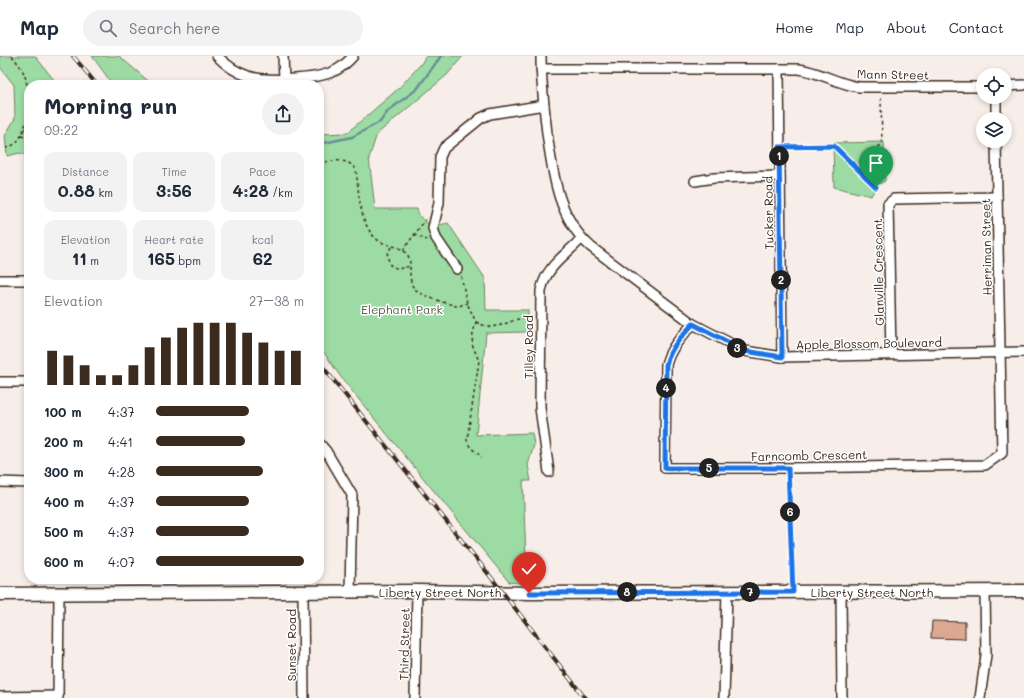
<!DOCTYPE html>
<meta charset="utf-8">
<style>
:root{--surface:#fff;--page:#f2f2f3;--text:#1f2937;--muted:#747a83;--line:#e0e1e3;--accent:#3b2a1e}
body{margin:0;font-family:Mali,sans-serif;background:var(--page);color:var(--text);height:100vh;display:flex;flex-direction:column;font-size:15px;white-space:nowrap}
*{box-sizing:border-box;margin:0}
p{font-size:13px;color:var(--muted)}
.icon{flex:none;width:22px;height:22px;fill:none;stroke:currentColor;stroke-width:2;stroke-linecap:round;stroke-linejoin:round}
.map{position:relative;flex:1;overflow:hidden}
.details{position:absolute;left:24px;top:24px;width:300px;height:504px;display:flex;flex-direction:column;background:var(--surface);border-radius:16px;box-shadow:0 2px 6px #0003}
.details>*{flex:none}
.tools{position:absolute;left:976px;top:12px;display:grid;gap:8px}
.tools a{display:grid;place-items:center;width:36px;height:36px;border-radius:50%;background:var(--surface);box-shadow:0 2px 6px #0003;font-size:20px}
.pin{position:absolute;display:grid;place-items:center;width:34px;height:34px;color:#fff;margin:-41px -17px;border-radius:50% 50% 50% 0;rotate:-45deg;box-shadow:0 0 4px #0007}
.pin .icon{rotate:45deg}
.km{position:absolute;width:20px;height:20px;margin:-10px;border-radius:50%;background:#222;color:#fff;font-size:11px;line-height:20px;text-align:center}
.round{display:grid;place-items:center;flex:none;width:42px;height:42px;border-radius:21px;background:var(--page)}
.headline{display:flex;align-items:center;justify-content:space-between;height:68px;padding:0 20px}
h1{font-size:22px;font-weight:800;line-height:30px}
.metrics{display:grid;grid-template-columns:repeat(3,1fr);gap:6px;height:68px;padding:4px 20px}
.metrics div{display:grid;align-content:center;border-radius:10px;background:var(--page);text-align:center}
.metrics b{font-size:17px;font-weight:800}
.metrics small{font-size:11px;font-weight:400}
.metrics p{font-size:11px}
.chart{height:112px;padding:8px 20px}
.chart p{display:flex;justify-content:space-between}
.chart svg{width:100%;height:72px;margin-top:4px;stroke:var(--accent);stroke-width:6}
ul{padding:0 20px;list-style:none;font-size:13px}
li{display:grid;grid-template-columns:64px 48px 1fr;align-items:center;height:30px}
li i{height:10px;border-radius:5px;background:var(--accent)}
header{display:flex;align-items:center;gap:24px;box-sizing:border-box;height:56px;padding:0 20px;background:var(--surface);border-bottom:1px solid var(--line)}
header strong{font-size:19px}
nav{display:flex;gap:22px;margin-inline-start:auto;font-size:14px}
.search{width:280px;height:36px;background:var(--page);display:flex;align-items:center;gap:10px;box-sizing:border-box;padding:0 14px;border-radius:22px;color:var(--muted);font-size:15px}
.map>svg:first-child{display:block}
</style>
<header>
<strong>Map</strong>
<div class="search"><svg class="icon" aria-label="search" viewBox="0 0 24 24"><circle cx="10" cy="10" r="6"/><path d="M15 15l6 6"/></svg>Search here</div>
<nav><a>Home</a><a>Map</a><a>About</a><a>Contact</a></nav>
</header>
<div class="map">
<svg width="1024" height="642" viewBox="0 0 1024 642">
<rect width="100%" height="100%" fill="#f8eee9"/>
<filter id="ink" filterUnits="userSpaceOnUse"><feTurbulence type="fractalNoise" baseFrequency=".025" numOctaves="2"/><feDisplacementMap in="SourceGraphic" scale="8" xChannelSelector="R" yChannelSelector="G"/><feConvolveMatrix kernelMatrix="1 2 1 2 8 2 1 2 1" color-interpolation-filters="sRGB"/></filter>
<g filter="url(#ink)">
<!-- green -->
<g fill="#9cdba3" stroke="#6c8260">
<path d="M0,0H35L58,29H62H29V100L20,97L7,100L5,80L15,62L14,29L0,11Z"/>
<path d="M92,0H119L153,29H113Z"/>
<path d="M426,0H463L447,19L377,78L369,102L375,153H417C421,169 434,171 448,167L485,222L486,254H528V276L486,277L476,379L532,377L534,389L528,409L531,425H523L527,528L509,526L377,366L340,320L319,289V78L347,77L399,32L421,8Z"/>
<path d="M884,86L885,125L877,129L871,140L834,131L833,87Z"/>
</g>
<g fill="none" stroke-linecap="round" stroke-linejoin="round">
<!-- stream -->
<path stroke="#688f95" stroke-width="2.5" d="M319,88L352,81L380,66L388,55L417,33L441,0"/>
</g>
<!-- building -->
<path fill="#dda892" stroke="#3b2a1e" d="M932,565L965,566V583L931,582Z"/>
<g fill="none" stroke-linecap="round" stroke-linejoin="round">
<defs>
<g id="minor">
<path d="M217,0C226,9 235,16 248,20C266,26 316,24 334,15C340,13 349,5 353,0"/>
<path d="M283,0L284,23"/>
<path d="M541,0C541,26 544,51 547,77C553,119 558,162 591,191L693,268L745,295L782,301L1024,296"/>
<path d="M541,13H799C820,16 838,28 859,31H983"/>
<path d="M779,13L782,301"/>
<path d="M1005,30L1024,29"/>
<path d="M996,41V63"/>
<path d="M695,125L714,122L779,120"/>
<path d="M457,213L436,182L433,172L439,147L440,101L444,92L481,62L490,58L544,49"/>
<path d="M0,224H29"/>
<path d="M693,268C681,281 670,292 666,309L665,412H788L985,409L1002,397L996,85"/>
<path d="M891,298L888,148L894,143L997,141"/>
<path d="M0,326H29"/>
<path d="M319,387L326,395L352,439L350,536"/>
<path d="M549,416L540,352L541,235C546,210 565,200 581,183"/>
<path d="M0,426L29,427"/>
<path d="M841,536L842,642"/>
<path d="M303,537L304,642"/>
<path d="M0,641L58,640"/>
<path d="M58,642L59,538"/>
<path d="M415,642L417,535"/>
<path d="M724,642L727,536"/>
<path d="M980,642L986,599L985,536"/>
</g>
<path id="major" d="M0,538L417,535L529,537L1024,535"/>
</defs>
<!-- minor casing -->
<use href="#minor" stroke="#3b2a1e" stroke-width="12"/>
<!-- major casing -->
<use href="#major" stroke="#3b2a1e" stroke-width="15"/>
<!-- path -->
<g stroke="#3b2a1e" stroke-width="1.5" stroke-dasharray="3 3" stroke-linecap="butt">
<path d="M25,74L29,69"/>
<path d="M21,80L29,82"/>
<path d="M787,91L835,90L876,131"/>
<path d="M6,92C30,87 30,43 26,24C24,15 18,7 12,0"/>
<path d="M319,107C333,105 346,101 356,113C359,136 359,174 381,186C388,190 401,190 406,197C411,202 410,210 410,217C410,221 411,226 412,229C417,240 444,246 456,250H459L467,247"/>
<path d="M855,110L882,88L881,42"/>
<path d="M414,179L427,184"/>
<path d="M391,191L387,199L390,209L398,213L410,210"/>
<path d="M403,194L426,163"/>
<path d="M461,220L467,247L476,266L473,277L472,288L479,305L467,384L470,391L482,401"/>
<path d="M476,266C498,278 509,262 529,261"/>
<path d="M788,420L793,526"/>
</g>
<!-- minor -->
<use href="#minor" stroke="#fff" stroke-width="9"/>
<!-- major -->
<use href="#major" stroke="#fff" stroke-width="12"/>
<defs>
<g id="rail">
<path d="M73,0L97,29"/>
<path d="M319,306L490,520L585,642"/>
</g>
</defs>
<!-- rail casing -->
<use href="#rail" stroke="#3b2a1e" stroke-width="4"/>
<!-- rail -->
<use href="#rail" stroke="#fff" stroke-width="2.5" stroke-dasharray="8" stroke-linecap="butt"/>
</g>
</g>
<g fill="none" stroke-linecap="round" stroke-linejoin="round" filter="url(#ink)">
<defs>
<path id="route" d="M529,537L793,536L788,412H665L666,309C670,292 681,281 693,268L745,295L782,301L779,91L834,90L876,131"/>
</defs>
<!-- route casing -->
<use href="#route" stroke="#fff" stroke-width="8"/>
<!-- route -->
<use href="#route" stroke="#1a73e8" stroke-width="5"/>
</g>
<g text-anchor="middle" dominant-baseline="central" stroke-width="3" stroke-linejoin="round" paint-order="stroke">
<!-- street labels -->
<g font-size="12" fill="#3b2a1e" stroke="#fff">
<text transform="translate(893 18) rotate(1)">Mann Street</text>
<text transform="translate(768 157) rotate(-91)">Tucker Road</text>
<text transform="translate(986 191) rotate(-91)">Herriman Street</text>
<text transform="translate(878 216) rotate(-91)">Glanville Crescent</text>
<text transform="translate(869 287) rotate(-1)">Apple Blossom Boulevard</text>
<text transform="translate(528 291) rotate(-90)">Tilley Road</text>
<text transform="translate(809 399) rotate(-1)">Farncomb Crescent</text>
<text x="440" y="536">Liberty Street North</text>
<text x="872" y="536">Liberty Street North</text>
<text transform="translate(404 588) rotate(-89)">Third Street</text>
<text transform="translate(291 589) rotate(-90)">Sunset Road</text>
</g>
<!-- park labels -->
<g font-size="12" fill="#585f46" stroke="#fff">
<text x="402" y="253">Elephant Park</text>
</g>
</g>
</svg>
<div class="tools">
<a><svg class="icon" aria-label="locate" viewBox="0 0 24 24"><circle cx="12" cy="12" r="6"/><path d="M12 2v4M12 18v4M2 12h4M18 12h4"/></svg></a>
<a><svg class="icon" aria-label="layers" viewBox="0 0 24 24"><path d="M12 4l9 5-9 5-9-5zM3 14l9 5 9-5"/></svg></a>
</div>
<div class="pin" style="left:876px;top:131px;background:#1e9e55"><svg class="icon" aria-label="arrive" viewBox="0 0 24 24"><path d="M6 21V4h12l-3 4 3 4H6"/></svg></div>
<div class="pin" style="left:529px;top:537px;background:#d93025"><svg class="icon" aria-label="check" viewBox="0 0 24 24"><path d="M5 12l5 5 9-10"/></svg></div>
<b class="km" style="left:779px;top:100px">1</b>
<b class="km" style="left:781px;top:224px">2</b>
<b class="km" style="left:737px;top:292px">3</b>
<b class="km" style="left:666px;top:332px">4</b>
<b class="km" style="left:709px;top:412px">5</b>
<b class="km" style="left:790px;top:456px">6</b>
<b class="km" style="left:750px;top:536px">7</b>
<b class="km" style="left:627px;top:536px">8</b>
<section class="details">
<div class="headline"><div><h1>Morning run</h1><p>09:22</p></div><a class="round"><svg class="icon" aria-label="share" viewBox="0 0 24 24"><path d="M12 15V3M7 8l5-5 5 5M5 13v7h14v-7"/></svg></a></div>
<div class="metrics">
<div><p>Distance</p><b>0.88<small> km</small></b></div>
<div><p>Time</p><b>3:56</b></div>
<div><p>Pace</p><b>4:28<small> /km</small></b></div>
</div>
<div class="metrics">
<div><p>Elevation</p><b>11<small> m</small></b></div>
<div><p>Heart rate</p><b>165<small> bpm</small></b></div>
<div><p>kcal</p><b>62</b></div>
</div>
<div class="chart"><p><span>Elevation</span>27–38 m</p>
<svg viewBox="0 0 160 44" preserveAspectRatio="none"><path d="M5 44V23M15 44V26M25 44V32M35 44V38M45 44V38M55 44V32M65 44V21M75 44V15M85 44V9M95 44V6M105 44V6M115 44V6M125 44V12M135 44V18M145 44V23M155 44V23"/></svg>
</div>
<ul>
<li><b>100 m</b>4:37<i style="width:63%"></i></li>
<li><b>200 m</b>4:41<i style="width:60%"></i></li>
<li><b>300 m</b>4:28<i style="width:72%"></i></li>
<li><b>400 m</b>4:37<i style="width:63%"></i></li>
<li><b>500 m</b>4:37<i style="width:63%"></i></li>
<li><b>600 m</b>4:07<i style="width:100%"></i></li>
</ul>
</section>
</div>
